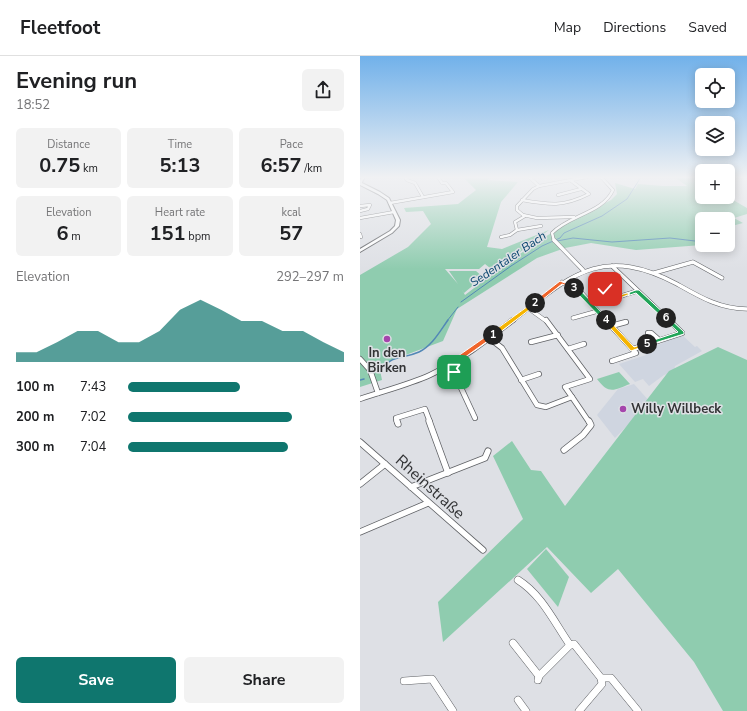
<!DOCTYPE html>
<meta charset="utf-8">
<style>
:root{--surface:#fff;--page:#f2f2f2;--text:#202124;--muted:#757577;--line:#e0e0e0;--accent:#0f766e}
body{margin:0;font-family:"Nunito Sans",sans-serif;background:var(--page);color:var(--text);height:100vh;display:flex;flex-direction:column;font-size:15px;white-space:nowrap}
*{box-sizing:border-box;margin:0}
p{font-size:13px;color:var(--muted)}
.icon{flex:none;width:22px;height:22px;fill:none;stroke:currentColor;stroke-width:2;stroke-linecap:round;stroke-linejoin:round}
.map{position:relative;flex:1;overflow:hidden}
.sheet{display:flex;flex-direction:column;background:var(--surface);width:360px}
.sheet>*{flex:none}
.controls{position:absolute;left:335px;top:12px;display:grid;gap:8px}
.controls a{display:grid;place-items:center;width:40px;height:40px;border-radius:6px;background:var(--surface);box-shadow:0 2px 10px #0003;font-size:20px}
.pin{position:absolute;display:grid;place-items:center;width:34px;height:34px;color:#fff;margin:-17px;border-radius:8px;box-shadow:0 2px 6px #0006}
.km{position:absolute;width:20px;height:20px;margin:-10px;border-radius:50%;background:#222;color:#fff;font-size:11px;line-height:20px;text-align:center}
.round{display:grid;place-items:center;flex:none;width:42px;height:42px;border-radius:6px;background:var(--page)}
.headline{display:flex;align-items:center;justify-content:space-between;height:68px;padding:0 16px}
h1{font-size:22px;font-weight:700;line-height:30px}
.metrics{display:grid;grid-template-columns:repeat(3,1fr);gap:6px;height:68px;padding:4px 16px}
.metrics div{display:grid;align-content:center;border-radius:6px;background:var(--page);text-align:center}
.metrics b{font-size:20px;font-weight:700}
.metrics small{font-size:11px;font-weight:400}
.metrics p{font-size:11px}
.chart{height:112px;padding:8px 16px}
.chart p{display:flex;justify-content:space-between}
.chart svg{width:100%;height:72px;margin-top:4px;fill:var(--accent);opacity:.7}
.button{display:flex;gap:8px;margin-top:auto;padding:8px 16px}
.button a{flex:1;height:46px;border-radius:6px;background:var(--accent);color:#fff;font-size:16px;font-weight:700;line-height:46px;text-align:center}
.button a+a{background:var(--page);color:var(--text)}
ul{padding:0 16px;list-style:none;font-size:13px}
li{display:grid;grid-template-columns:64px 48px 1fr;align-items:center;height:30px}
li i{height:10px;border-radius:5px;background:var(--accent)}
header{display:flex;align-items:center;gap:24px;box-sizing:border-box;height:56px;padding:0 20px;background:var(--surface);border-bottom:1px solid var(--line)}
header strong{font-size:19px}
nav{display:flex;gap:22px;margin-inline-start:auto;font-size:14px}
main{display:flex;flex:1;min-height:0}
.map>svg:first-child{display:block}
</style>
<header>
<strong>Fleetfoot</strong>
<nav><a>Map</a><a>Directions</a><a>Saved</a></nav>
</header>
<main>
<section class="sheet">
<div class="headline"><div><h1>Evening run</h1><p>18:52</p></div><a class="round"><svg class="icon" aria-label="share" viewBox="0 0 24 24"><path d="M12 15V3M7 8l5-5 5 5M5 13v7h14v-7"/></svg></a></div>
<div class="metrics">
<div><p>Distance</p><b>0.75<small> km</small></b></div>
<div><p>Time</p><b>5:13</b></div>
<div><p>Pace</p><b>6:57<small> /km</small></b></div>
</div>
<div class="metrics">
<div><p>Elevation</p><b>6<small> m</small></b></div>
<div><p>Heart rate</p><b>151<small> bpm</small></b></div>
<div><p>kcal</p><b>57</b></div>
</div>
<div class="chart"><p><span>Elevation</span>292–297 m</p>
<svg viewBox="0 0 160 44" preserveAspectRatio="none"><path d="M0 44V38L10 38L20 32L30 25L40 25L50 32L60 32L70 25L80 12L90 6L100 12L110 19L120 19L130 25L140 25L150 32L160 38V44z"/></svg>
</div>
<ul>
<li><b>100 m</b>7:43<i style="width:52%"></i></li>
<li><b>200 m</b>7:02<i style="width:76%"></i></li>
<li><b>300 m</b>7:04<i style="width:74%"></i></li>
</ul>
<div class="button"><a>Save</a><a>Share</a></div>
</section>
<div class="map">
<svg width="387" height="655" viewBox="0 0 387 655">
<rect width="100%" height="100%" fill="#dee0e5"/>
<!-- built -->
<g fill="#cfd5e0">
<path d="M322,279L335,291L337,290L342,295L315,310L314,316L304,319L289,330L283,323L275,326L259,308L286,299L282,294L303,287L302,285Z"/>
<path d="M274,328L290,346L255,382L237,359L258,333Z"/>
</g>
<!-- green -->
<g fill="#8fccaf" fill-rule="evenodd">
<path d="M103,121H132L127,124L158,126L141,146L127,191L142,193L189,174L139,212L203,169L251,144L257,138L255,127L275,133L278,128L303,130H327L316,122L335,121L342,125V141H368L387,152V158L374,162L383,167L368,171V163H342V189L276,194L231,187L205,192L177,202L97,253L83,285L19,309L22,324L0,331V219L48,191L71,168L63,155L46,156L44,152L98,148L116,134ZM125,208L135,216L105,239L101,232L104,237L123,221L116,215H89L98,228L85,213H119Z"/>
<path d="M358,291L387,304V655H363L334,606L258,513L231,537L187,491L83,586L78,546L163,463L133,400L152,385L171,414L181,415L205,450L309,315Z"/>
<path d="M259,316L270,328C254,334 249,339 237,323Z"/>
<path d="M186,493L209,521L198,551L167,513Z"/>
</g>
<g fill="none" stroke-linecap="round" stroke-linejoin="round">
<!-- stream-far1 -->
<g stroke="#5288b6" stroke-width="1">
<path d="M197,185L213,182L252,186L310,182L335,185L342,184"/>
<path d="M368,185L374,187"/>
<path d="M101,246L151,210L182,190L200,182L204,177L242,160L267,143L281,121"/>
<path d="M87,265L98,251"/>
</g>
<!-- stream -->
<g stroke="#5288b6" stroke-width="1.5">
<path d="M20,314C35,297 41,304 59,296C72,290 80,275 88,264"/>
<path d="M0,324L4,323"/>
</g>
<defs>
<g id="street-far4">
<path d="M45,121L47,124L55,127L63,141"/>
<path d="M169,121L179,130"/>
<path d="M198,139L221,133"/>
<path d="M162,144C190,149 203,151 229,138L210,124"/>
<path d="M30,147L93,136L86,127H82L78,121"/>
<path d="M0,150L10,149L8,153L0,155"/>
<path d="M214,161L177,162L163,159L157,154V150L173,133L179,130L227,121"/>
<path d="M0,162L34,156"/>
<path d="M157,174L155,166L165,160"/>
<path d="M0,178L1,181"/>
<path d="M141,181L150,179L157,174L181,170"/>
<path d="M194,185L192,177C209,159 243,157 253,134L241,121"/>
</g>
<g id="street-far3">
<path d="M194,184L223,214"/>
<path d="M252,210L310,265"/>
<path d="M294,217L333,206L362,222"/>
<path d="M202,226L221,236L247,265"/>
<path d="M245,233L255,242L277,235"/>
<path d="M168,252L186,265"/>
<path d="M213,262L238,255"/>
<path d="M152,265C210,220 241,188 317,228C340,241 360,253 387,253"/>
</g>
<g id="street-far2">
<path d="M246,264L276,297L252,305"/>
<path d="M251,270L266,266"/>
<path d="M288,277H291L299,284"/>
<path d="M129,282L142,292L177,349L186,351L212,341L205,331L230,323L186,264"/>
<path d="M171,286L198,279"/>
<path d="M208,293L224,288"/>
<path d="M273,293L322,277L309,264"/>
<path d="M0,303L10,314L18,337"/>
<path d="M90,308L115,362"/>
<path d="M161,324L179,318"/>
<path d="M212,341L229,366"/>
<path d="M0,343C23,335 48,329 70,319C100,305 127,284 153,264"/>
<path d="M37,366L36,362L65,353L70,366"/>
</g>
<g id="street-far1">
<path d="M37,365L38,368"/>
<path d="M69,365L88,417"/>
<path d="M0,386L123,494"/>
<path d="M204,394L223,379L231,369L229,365"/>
<path d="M0,428L25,408"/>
<path d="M51,431L125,402L128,395"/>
<path d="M0,476L68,447"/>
</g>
<g id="street">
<path d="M158,524C182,539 194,566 210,589L214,588L241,622H251L278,655"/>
<path d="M153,587L179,620"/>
<path d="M178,624L179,620L210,589"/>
<path d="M44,625L72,623L93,655"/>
<path d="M158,644L166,655"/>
<path d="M219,655L242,628L241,622"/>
</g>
<path id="secondary" d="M2,121H5L2,126V127L20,136L29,142L40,164L39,170L32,177L0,196V193L30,175L35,170L36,164L27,144L18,138L0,129V124Z"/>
</defs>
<!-- street-far4 casing -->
<use href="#street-far4" stroke="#5f6165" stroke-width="3.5"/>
<!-- street-far3 casing -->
<use href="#street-far3" stroke="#5f6165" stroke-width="4.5"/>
<!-- street-far2 casing -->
<use href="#street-far2" stroke="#5f6165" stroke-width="6"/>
<!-- street-far1 casing -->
<use href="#street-far1" stroke="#5f6165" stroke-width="7"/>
<!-- street casing -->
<use href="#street" stroke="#5f6165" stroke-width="8"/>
<!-- secondary casing -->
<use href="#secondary" stroke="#5f6165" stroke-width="2"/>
<!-- street-far4 -->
<use href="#street-far4" stroke="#fff" stroke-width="2.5"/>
<!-- street-far3 -->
<use href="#street-far3" stroke="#fff" stroke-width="3.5"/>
<!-- street-far2 -->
<use href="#street-far2" stroke="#fff" stroke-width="4.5"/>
<!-- street-far1 -->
<use href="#street-far1" stroke="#fff" stroke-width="5.5"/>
<!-- street -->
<use href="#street" stroke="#fff" stroke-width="7"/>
<!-- secondary -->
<use href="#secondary" fill="#fff" fill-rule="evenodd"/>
</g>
<!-- sky -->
<linearGradient id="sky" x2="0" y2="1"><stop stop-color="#71b1ea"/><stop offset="0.57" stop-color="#f0f1f3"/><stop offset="1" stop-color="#f0f1f3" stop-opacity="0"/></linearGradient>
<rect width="387" height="213" fill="url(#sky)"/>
<!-- split-1 -->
<path fill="#f0652b" stroke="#fff" d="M131,277L136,279L94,309L98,316L92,318L88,307Z"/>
<!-- split-2 -->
<path fill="#f5b400" stroke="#fff" d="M175,245L177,248L135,280H131V277Z"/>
<!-- split-3 -->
<path fill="#f0652b" stroke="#fff" d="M200,225L217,232L214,233L202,228L177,248H173V246Z"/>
<!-- split-4 -->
<path fill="#22a559" stroke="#fff" d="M213,230H216L248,263V265H244L213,233Z"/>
<!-- split-5 -->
<path fill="#f5b400" stroke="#fff" d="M244,263H248L274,291L287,287L290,288L271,295L244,265Z"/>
<!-- split-6 -->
<path fill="#22a559" stroke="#fff" d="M304,261H308L324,276V278L285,290V287L318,276L304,263Z"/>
<!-- split-7 -->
<path fill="#22a559" stroke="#fff" d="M276,234H279L308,261V263H304L276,237L267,240L265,238Z"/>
<!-- split-8 -->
<path fill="#f5b400" stroke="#fff" d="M244,232H247L256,240L267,237L270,238L255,244L244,234Z"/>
<!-- markers -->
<g fill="#a545ad" stroke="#dee0e5" stroke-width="1.5">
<circle cx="27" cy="283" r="4"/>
<circle cx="263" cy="353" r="4"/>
</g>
<g text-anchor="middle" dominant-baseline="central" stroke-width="3" stroke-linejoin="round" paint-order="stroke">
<!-- far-water labels -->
<g font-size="12" font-style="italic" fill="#09466f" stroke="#dee0e5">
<text transform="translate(148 203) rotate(-34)">Sedentaler Bach</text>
</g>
<!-- poi labels -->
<g font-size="13" font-weight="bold" fill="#323335" stroke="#dee0e5">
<text x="27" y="297">In den<tspan x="27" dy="15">Birken</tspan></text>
<text x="271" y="353" text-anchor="start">Willy Willbeck</text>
</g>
<!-- near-street labels -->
<g font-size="16" fill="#323335" stroke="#dee0e5">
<text transform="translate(70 431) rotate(42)">Rheinstraße</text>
</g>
</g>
</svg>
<div class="controls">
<a><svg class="icon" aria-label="locate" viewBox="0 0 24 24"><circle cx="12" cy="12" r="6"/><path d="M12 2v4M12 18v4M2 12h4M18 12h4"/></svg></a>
<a><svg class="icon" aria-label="layers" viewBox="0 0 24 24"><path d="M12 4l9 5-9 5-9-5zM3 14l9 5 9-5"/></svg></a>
<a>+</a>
<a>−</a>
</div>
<div class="pin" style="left:94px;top:316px;background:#1e9e55"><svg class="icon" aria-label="arrive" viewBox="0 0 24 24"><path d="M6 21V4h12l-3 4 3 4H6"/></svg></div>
<div class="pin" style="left:245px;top:233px;background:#d93025"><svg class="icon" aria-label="check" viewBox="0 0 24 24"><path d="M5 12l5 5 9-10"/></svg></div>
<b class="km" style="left:133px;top:279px">1</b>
<b class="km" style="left:175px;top:247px">2</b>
<b class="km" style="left:214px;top:232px">3</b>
<b class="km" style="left:246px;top:264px">4</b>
<b class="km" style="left:287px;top:288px">5</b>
<b class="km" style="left:306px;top:262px">6</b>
</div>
</main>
